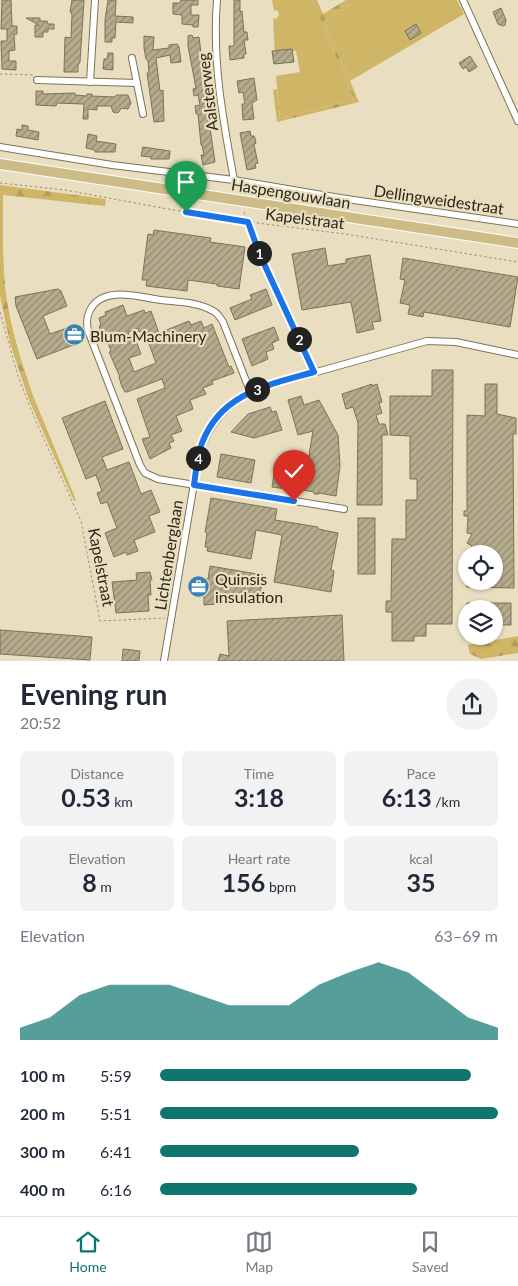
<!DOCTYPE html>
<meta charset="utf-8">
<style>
:root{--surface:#fff;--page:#f2f2f3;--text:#1f2937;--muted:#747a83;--line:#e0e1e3;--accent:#0f766e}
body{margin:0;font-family:Lato,sans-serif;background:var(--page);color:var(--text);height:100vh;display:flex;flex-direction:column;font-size:19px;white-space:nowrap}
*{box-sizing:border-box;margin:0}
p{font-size:16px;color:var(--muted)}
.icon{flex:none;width:28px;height:28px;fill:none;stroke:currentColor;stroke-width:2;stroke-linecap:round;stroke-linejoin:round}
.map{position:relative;height:661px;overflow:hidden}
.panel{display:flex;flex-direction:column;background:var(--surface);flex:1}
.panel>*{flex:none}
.tools{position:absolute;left:458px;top:545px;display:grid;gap:10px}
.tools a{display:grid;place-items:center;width:45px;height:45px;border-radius:50%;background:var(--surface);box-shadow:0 1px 4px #0004;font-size:25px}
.pin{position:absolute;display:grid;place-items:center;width:42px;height:42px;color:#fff;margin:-51px -21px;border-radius:50% 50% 50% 0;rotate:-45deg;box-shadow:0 0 5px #0007}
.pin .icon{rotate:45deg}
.km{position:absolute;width:25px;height:25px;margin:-12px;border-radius:50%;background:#222;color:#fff;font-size:14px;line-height:25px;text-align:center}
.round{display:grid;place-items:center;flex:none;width:52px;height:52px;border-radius:26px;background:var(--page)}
.headline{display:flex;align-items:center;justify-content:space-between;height:85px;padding:0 20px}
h1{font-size:28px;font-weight:700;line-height:38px}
.stats{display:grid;grid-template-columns:repeat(3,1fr);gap:8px;height:85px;padding:5px 20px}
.stats div{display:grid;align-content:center;border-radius:8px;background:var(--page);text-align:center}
.stats b{font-size:25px;font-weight:700}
.stats small{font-size:14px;font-weight:400}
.stats p{font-size:14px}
.chart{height:140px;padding:10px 20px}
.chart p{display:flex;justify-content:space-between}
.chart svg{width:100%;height:90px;margin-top:5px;fill:var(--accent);opacity:.7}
ul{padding:0 20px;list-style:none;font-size:16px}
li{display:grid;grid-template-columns:80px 60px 1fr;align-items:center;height:38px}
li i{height:12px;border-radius:6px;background:var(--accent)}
.menu{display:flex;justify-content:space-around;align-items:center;height:70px;border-top:1px solid var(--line);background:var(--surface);font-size:14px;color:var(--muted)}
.menu a{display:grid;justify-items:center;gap:2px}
.menu .on{color:var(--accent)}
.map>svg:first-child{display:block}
</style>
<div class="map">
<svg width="518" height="661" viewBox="0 0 518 661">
<defs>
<pattern id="forest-firs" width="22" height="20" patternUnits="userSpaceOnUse" patternTransform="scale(1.25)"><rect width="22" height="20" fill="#cfb667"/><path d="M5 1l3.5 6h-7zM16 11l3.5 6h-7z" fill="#b29c59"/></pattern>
<pattern id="building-hatch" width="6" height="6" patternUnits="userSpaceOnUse" patternTransform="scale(1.25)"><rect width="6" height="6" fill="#b5ab8d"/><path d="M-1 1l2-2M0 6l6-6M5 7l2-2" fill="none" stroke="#938b72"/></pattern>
</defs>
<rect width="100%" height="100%" fill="#e9debf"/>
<!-- green -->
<g fill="#cfb667">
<path d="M272,0H312L354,100L280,118L276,76L300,72L296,51L275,53L273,19L277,18L279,15L278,11L274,10Z"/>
<path d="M358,0H457L464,14L350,81L324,21Z"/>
<path d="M34,398L76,500L74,501L29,400Z"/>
</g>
<!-- forest -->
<g fill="url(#forest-firs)">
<path d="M312,0H317L323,14L346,0H358L324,21L359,102L277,122L273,90L277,89L280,118L354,100Z"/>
<path d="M0,185L106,199L105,206L3,195C3,228 2,261 6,294C11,330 22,364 34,398L29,400L10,343L0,296Z"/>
<path d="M518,636V653L481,659L470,654L468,645Z"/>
</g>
<!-- building -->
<g fill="url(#building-hatch)" stroke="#7c7356" fill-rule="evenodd">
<path d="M2,0H11L12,26H17V34H14L15,50L9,51V61H16V70L2,69L1,41H7V29H1Z"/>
<path d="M72,0H84L80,62L78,65V72H64L65,37L71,38L72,14L70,12Z"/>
<path d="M108,0H116L115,16L133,17V23L116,22L115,38H112V42H105V20Z"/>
<path d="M181,0H198V5H191V15H199L198,27H193V25L182,24V15L173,14V3H180Z"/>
<path d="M234,0H240V12L242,11L244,32H247L248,40H244L246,54H244V58L230,60L229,46H234Z"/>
<path d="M501,8L506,20L505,25L503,26L498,24L493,12Z"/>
<path d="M26,18H40V21H47L48,24H54V29H48V32H43V37H35V25H39Z"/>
<path d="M416,24L421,33L410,40L405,31Z"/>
<path d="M192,35L193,38L199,37L201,53L207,94L208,121H209L215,162L203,165L201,155H204L202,145H201L198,114H196L195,106L200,105L198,95L194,96L193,89L196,88L188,46V36Z"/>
<path d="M144,36L154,37L153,50L169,48V45L177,44L179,47L181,62L171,63L170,55L156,58L160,91L163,90L164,121L154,122L147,73H149L148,61L146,59L144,48Z"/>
<path d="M292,49L294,62L274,64L272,51Z"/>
<path d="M108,53H113V70L103,69L104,59H107Z"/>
<path d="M470,56L477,67L469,72L466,67L463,69L459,63Z"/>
<path d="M254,78L257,100L252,103L254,119L243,120L242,104H245L243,92L239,93L237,81Z"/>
<path d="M36,91H43V94L75,93V95L87,96V94H92V96L114,97L117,95H128L131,103L128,109L121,108L119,112L116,113L113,112L111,106H97V110L88,109V119H83L84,104L57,103L56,106L36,105Z"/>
<path d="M22,125L28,126V130L39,132L38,140L16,136L17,129L22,130Z"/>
<path d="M250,131L251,136H254L255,138L256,143L254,145L258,163L255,164L256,168L247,170L240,133Z"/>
<path d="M88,134L97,136L96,141L116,144L115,152H95V150L86,148Z"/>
<path d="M143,147L170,151L169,159H151V157L141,156Z"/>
<path d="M154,230L211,238L210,242L245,247L239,289L217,286V284L188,280L187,291L146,286L147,280H142L148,234L153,235Z"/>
<path d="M325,248L328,266L346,263V259L370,255L381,321L372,322L374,329L357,333L351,302L302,310L292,254Z"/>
<path d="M403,258L518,277L510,327L424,312L423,317L408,314L410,305L400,303L405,280L400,279Z"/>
<path d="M58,289L61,291L67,306L43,316L50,334L75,325L81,342L37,359L16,306L15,297Z"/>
<path d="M266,289L272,305L235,320L230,308L252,299L250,295Z"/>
<path d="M123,305L127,316L144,310L145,313L151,311L159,333L189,321L191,325L201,321L204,328L212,324L229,367L231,366L234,373L212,381L213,384L203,388L206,394L190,400L193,409L176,416L182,431L171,435L174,441L169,443L171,448L150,459L142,439L150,437L137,399L165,388L162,379L127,392H125L122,387L119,377H120L109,352L111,351L107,340L104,341L99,326L101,325L99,318L106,315L105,312ZM138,328L139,332L144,330L156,363L134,372L129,358L141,354L136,341L132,343L128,332Z"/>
<path d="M274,327L279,340L272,343L274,349L266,352L268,359L252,366L242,339Z"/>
<path d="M432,370H453L452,624H426V636H414V641H392V612H386V601H391L392,539H406V500H417V479H410V436L390,435V396H432Z"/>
<path d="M372,384V386L377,384L382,402L379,403L382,413L376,415L379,424H385L388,435H382V505H357L358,423L353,407L346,409L342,394Z"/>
<path d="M485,384H497V414L516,418V434H513L514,588L467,587V581H494V554H468L472,546L467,543L472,534L467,533L468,516H464V511H467V415L485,416Z"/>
<path d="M301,396L304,405L319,400L338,435L340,466L336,496L319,493V494H314V492L303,490V487L288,485L287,489L272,487L275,468L306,473L313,431L298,435L288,400Z"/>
<path d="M105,401L123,449L102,457L107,470L129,462L141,494L151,490L160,512L149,516L155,532L134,540L138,551L127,555L126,552L114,557L105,533L117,528L107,502L101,504L97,493L102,491L96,475L86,479L62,418Z"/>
<path d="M270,407L272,412L276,411L282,430L254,438L231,432L248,414Z"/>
<path d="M221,454L255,460L251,483L217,477Z"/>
<path d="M211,498L277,509L275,520L318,527V529L338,533L331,570L334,571L331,592L274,582L282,535L256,530L251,559L207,551L208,547H205L207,533L205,532Z"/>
<rect x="358" y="518" width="17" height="56"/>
<path d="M210,566L263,575L259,601L204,605V597L197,595L198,590H196L200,578L208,579Z"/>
<path d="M150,572L152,580H150L151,595H148L149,611L116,613L112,582L137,580L136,573Z"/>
<path d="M467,603H511V625H494V609H467Z"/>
<path d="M342,615L344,661H218L220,654L229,656L227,621Z"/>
<path d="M0,630L92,637L90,660L0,654Z"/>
<path d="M123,649L140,651L139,661H122Z"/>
</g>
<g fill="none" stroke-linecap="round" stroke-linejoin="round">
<defs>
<g id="minor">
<path d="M217,0C212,61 223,120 234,180"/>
<path d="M463,0L518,121"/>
<path d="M132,58L143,114"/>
<path d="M37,80L137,83"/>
<path d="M90,82L95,0"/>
<path d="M0,147L112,165L234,180L340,198L518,224"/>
<path d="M250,391L223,322C220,318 218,313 213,311C198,302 178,302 161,300C139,297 103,285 90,310C86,318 86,325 89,333L140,465L145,473L158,479L344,509"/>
<path d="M164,661L199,454C209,422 231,399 263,387L427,341L456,342L518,355"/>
</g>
<path id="primary" d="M0,164L518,243"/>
</defs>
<!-- minor casing -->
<use href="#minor" stroke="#7d7457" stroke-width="8"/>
<!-- primary casing -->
<use href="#primary" stroke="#fff" stroke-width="12"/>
<!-- path -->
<g stroke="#99917a" stroke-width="1" stroke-dasharray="2.5 2.5" stroke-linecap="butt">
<path d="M0,74L34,75"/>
<path d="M0,183L65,190L217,218L345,234L518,262"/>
<path d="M244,212L260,255L312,367"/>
<path d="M0,312L18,376L34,417L81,521L100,621L165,618"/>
</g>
<!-- minor -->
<use href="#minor" stroke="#fff" stroke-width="6"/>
<!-- primary -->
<use href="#primary" stroke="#cdbc85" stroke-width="10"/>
</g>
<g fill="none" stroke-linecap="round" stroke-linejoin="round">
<defs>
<path id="route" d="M186,212L248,222L260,255L314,372C268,385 221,393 202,443C197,457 196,471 194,485L294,501"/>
</defs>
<!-- route casing -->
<use href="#route" stroke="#fff" stroke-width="10"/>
<!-- route -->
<use href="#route" stroke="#1a73e8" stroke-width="6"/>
</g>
<!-- icons -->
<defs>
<symbol id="office-disc" viewBox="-11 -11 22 22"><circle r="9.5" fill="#3782b5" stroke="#e9debf"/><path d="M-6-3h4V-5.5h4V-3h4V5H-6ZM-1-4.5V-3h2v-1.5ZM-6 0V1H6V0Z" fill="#fff"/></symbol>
</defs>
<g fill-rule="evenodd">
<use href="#office-disc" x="62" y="322" width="25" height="25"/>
<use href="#office-disc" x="186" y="574" width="25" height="25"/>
</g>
<g text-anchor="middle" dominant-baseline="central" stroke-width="4.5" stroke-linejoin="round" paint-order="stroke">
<!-- street labels -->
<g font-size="16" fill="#2a261a" stroke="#e9debf">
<text transform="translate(207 92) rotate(-97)">Aalsterweg</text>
<text transform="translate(291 193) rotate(9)">Haspengouwlaan</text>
<text transform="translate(439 199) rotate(8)">Dellingweidestraat</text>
<text transform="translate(305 218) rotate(7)">Kapelstraat</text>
<text transform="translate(168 555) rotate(-81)">Lichtenberglaan</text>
<text transform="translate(102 567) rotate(79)">Kapelstraat</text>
</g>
<!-- poi labels -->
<g font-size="16" fill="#2a261a" stroke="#e9debf" text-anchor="start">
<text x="90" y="335">Blum-Machinery</text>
<text x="215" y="578">Quinsis<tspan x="215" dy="18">insulation</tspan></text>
</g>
</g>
</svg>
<div class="tools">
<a><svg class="icon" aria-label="locate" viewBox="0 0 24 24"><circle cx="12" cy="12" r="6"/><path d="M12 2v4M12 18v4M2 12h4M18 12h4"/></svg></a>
<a><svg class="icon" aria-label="layers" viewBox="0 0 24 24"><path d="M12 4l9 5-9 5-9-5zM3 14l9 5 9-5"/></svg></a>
</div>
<div class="pin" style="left:186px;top:212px;background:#1e9e55"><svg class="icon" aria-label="arrive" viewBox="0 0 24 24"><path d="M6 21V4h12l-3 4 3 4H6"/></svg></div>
<div class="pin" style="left:294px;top:501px;background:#d93025"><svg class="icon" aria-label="check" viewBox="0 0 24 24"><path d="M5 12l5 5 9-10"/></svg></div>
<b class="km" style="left:259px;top:253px">1</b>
<b class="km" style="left:299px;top:339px">2</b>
<b class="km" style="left:257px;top:389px">3</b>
<b class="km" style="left:198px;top:458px">4</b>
</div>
<section class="panel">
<div class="headline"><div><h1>Evening run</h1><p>20:52</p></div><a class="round"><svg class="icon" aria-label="share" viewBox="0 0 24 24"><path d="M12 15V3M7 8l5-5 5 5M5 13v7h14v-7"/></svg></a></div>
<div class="stats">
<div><p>Distance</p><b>0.53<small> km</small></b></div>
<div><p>Time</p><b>3:18</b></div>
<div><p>Pace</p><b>6:13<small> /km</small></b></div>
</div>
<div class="stats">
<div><p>Elevation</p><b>8<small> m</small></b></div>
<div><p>Heart rate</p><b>156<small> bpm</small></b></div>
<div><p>kcal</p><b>35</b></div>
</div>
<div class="chart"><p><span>Elevation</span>63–69 m</p>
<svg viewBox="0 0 160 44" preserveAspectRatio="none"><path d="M0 44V38L10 33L20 22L30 17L40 17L50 17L60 22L70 27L80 27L90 27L100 17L110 11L120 6L130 11L140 22L150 33L160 38V44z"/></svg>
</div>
<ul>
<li><b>100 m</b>5:59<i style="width:92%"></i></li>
<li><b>200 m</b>5:51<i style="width:100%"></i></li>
<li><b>300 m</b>6:41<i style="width:59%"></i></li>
<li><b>400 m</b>6:16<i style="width:76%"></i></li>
</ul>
</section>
<nav class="menu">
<a class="on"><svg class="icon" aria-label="home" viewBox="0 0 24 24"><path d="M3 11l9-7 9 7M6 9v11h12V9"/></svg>Home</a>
<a><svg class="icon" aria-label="map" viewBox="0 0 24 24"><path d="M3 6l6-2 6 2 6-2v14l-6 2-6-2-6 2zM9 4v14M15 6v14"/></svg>Map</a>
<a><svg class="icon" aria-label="saved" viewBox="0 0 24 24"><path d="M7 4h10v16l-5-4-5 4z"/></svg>Saved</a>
</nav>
